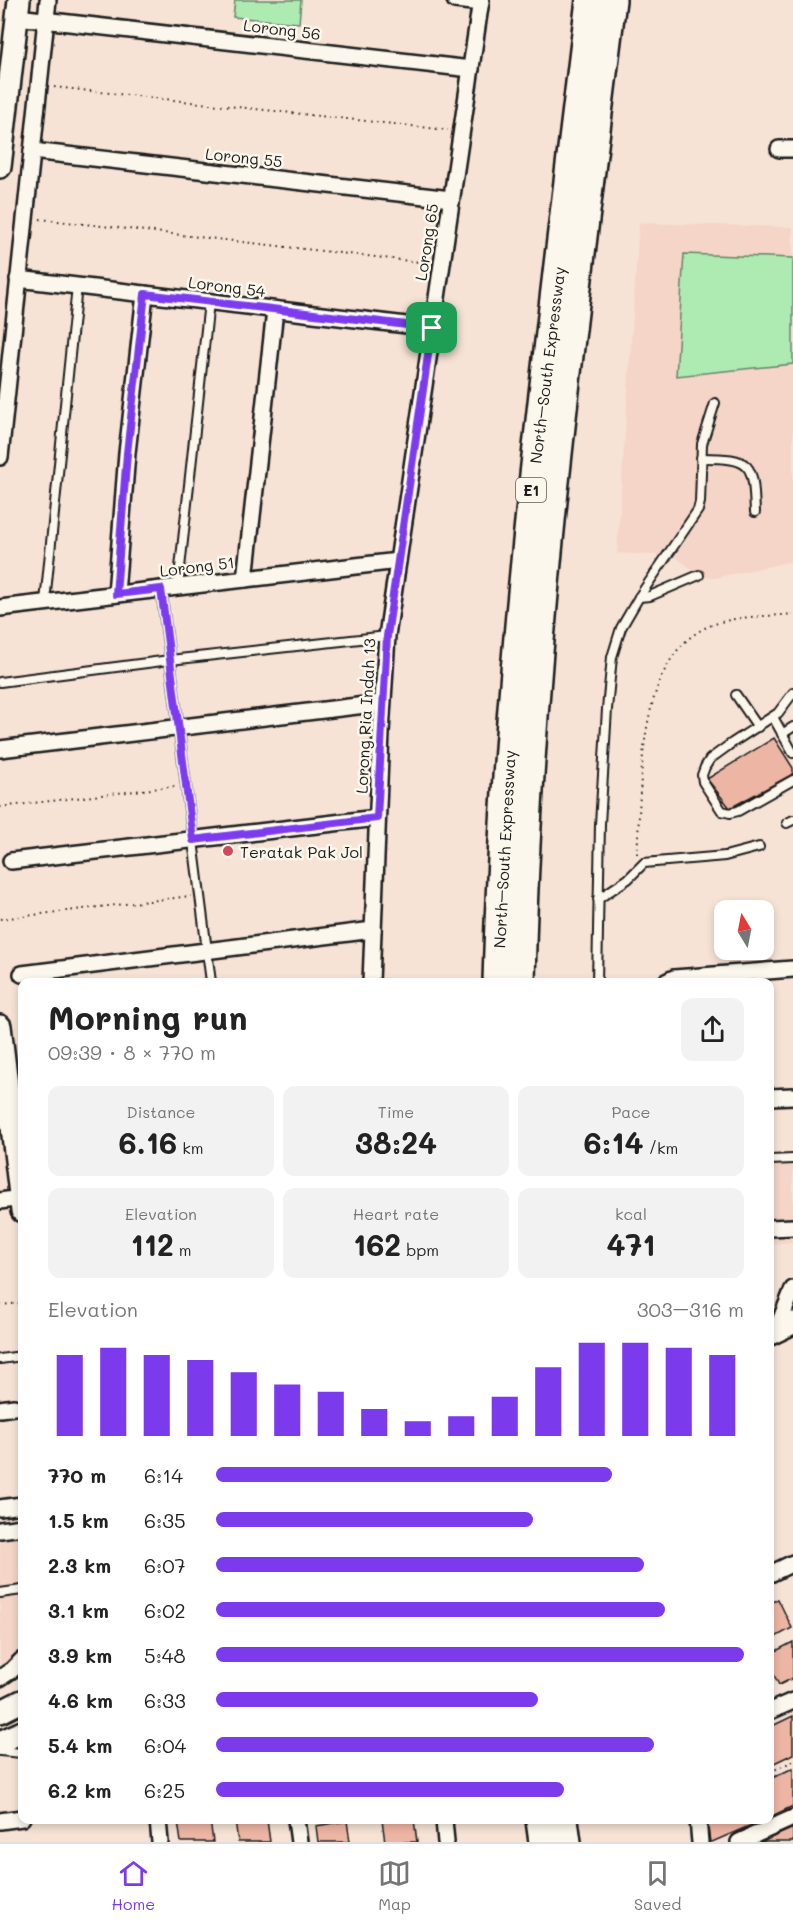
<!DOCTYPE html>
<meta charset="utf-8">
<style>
:root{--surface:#fff;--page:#f2f2f2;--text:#222;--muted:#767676;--line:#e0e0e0;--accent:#7c3aed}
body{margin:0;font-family:Mali,sans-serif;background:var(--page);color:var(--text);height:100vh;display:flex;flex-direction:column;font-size:22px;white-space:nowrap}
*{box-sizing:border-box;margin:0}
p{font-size:20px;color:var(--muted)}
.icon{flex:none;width:33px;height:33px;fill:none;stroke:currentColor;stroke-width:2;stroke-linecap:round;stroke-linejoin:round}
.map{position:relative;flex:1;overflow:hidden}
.sheet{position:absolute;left:18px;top:978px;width:756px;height:846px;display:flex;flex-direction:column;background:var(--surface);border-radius:12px;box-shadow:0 3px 9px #0003}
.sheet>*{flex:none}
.needle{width:39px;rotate:350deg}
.buttons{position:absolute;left:714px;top:900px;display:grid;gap:12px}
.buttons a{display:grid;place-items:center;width:60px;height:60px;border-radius:12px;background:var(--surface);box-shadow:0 3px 9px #0003;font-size:30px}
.pin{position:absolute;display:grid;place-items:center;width:51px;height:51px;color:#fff;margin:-26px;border-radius:12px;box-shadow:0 3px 9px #0006}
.round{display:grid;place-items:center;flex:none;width:63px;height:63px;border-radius:12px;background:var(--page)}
.headline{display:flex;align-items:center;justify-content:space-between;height:102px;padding:0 30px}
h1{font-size:33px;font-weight:700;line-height:45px}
.figures{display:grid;grid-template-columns:repeat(3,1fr);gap:9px;height:102px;padding:6px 30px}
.figures div{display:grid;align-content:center;border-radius:12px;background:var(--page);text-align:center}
.figures b{font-size:30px;font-weight:700}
.figures small{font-size:16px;font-weight:400}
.figures p{font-size:16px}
.chart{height:168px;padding:12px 30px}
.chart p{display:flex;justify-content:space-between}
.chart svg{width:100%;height:108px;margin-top:6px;stroke:var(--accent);stroke-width:6}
ul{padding:0 30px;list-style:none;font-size:20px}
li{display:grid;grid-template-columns:96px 72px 1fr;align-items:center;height:45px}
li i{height:15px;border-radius:8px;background:var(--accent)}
.tab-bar{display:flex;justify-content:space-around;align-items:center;height:84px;border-top:2px solid var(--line);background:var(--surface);font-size:16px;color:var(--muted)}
.tab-bar a{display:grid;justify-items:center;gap:3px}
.tab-bar .on{color:var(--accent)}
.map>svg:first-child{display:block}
</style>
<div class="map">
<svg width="793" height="1842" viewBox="0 0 793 1842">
<rect width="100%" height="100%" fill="#f7e3d6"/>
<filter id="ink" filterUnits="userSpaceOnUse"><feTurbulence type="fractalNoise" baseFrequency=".0167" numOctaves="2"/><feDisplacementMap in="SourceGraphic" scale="12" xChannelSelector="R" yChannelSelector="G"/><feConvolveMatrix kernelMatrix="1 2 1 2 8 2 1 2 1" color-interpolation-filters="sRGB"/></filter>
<g filter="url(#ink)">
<!-- built -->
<g fill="#f4d5c7">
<path d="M639,223L793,227V561L715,578L704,577L673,556L617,553Z"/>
<path d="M793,1160V1242L770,1244V1161Z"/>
<path d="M22,1518V1674L0,1677V1521Z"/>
</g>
<!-- green -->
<g fill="#aeebb2" stroke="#658467" stroke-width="1.5">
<path d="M235,0H301L299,23L233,17Z"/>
<path d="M684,254L793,258V364L676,376Z"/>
</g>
<!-- building -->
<g fill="#edb5a4" stroke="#1c1c1c" stroke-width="1.5">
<path d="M774,738L793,768V774L730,808L707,779Z"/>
<path d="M778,1599L792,1628L770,1640V1603Z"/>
<path d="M793,1642V1678L779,1685L770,1667V1654Z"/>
<path d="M793,1716V1754L770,1765V1727Z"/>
<path d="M793,1768V1806L770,1817V1779Z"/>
<path d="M199,1820H210L213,1842H181L178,1822Z"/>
<path d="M235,1820H267L270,1842H238Z"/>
<path d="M382,1820H414L417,1842H385Z"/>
<path d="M707,1820H763L712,1842H710Z"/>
<path d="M347,1821L350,1842H318L316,1826Z"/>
<path d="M793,1828V1842H761Z"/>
</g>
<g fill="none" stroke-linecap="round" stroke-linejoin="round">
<defs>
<g id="lane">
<path d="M701,458C753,458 753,463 755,512"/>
<path d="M178,586L209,302"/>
<path d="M161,589L211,982"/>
<path d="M639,597L650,596L699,575"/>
<path d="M45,602L77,286"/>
<path d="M0,682L170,660L387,636"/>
<path d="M793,693L778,713L732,743L710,759L705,767L702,775L703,782L722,811L730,813L738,811L793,780"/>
<path d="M736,695L758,727"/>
<path d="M773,717L793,753"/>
<path d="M782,734L793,727"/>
<path d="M787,823L793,820"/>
<path d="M598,899L628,879L644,863L725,856L759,847"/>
<path d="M597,982L600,824L607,709L612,657L621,628L639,597L698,510L700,502L702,444L715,403"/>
<path d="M770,1160L793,1159"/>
<path d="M0,1359L22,1356"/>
<path d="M0,1593L22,1590"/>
<path d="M0,1751L22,1753"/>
</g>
<g id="street">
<path d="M455,0L481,3"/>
<path d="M17,17L471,69"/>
<path d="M779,149H793"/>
<path d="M32,151L451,199"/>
<path d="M18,279L432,328"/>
<path d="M0,457L48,0"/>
<path d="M245,579L275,310"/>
<path d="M116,594L127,453L145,294"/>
<path d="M0,608L398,561"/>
<path d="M0,749L382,703"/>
<path d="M11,861L377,818"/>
<path d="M22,974L373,930"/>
<path d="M371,982L381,732L387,636L481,0"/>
<path d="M666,982L674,978L793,969"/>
<path d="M770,1097L793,1096"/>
<path d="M0,1201L21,1198"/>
<path d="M770,1228L793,1227"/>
<path d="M776,1331L793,1289"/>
<path d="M0,1409L14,1407"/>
<path d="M0,1508L22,1505"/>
<path d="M0,1530L22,1527"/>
<path d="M770,1574L793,1563"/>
<path d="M0,1678L12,1670L22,1660"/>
<path d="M770,1711L793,1701"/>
<path d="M158,1820L160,1842"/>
<path d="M296,1820L299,1842"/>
<path d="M444,1820L446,1842"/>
<path d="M698,1820L700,1842"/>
<path d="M0,1821L22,1818"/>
<path d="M739,1842L793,1818"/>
</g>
<g id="secondary">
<path d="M0,167L19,0"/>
<path d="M0,1026L22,1211"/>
<path d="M770,1334L793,1323"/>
<path d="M0,1712L22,1701"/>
<path d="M0,1742L22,1732"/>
</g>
<g id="highway">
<path d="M497,982C506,653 551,327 590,0"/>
<path d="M521,982C528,653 572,326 612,0"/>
<path d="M540,1820L543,1842"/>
<path d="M564,1820L567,1842"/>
</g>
</defs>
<!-- lane casing -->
<use href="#lane" stroke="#1c1c1c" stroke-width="12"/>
<!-- street casing -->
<use href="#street" stroke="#1c1c1c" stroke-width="20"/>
<!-- secondary casing -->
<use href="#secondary" stroke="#1c1c1c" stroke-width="26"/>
<!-- highway casing -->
<use href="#highway" stroke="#1c1c1c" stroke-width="32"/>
<!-- path -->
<g stroke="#1c1c1c" stroke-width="2" stroke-dasharray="1.5 4.5" stroke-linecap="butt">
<path d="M54,87L448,130"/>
<path d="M40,219L428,263"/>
<path d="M0,807L177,786"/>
<path d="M637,854C642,788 635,660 707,627C734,615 765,617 793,614"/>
<path d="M0,919L191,896"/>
<path d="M0,1305L22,1303"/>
<path d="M770,1772L793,1761"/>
</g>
<!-- lane -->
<use href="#lane" stroke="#fbf7ec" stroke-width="8"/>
<!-- street -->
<use href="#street" stroke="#fbf7ec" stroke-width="15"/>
<!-- secondary -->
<use href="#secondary" stroke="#fbf7ec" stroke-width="21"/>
<!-- highway -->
<use href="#highway" stroke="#fbf7ec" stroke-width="27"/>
</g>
</g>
<g fill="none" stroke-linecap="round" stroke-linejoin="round" filter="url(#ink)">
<defs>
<path id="route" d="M145,294L432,328L387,636L377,818L193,840L161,589L116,594L127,453Z"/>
</defs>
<!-- route casing -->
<use href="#route" stroke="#fff" stroke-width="12"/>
<!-- route -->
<use href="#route" stroke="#7c3aed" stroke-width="8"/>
</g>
<!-- markers -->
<circle fill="#d1495b" stroke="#fbf7ec" stroke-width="2" cx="228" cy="851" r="6"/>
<g text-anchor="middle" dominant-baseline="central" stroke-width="5" stroke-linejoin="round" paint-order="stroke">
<!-- shield labels -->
<rect fill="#fbf7ec" stroke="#5f5e5a" stroke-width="1.5" x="516" y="478" width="30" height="24" rx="4.5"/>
<g font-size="15" font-weight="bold" fill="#1c1c1c">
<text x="531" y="490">E1</text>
</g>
<!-- street labels -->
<g font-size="16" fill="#1c1c1c" stroke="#fbf7ec">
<text transform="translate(282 29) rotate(7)">Lorong 56</text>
<text transform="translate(244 157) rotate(6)">Lorong 55</text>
<text transform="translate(426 242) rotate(-81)">Lorong 65</text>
<text transform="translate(227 286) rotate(7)">Lorong 54</text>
<text transform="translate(547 365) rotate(-83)">North–South Expressway</text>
<text transform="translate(197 566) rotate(-7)">Lorong 51</text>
<text transform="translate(365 716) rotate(-87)">Lorong Ria Indah 13</text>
<text transform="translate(504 849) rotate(-87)">North–South Expressway</text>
</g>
<!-- poi labels -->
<g font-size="16" fill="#1c1c1c" stroke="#fbf7ec" text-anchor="start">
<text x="240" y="851">Teratak Pak Jol</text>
</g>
</g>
</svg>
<div class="buttons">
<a><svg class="needle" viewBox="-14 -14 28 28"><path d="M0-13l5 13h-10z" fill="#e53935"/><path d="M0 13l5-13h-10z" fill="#767676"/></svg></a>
</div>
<div class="pin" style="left:432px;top:328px;background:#1e9e55"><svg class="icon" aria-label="arrive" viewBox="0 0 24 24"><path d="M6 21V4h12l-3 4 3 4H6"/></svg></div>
<section class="sheet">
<div class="headline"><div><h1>Morning run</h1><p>09:39 · 8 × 770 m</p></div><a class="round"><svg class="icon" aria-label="share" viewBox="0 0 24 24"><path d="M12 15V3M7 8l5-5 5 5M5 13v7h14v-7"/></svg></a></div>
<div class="figures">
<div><p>Distance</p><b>6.16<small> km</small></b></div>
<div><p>Time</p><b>38:24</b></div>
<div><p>Pace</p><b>6:14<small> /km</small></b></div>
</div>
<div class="figures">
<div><p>Elevation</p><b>112<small> m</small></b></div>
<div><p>Heart rate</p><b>162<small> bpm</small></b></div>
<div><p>kcal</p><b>471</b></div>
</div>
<div class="chart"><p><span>Elevation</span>303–316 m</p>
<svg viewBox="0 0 160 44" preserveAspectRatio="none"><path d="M5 44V11M15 44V8M25 44V11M35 44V13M45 44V18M55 44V23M65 44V26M75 44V33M85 44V38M95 44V36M105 44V28M115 44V16M125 44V6M135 44V6M145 44V8M155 44V11"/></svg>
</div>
<ul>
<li><b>770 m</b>6:14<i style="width:75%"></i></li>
<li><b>1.5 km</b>6:35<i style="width:60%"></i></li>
<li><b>2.3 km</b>6:07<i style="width:81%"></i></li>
<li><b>3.1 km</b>6:02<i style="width:85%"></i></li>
<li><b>3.9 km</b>5:48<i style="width:100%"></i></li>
<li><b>4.6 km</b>6:33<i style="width:61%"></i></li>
<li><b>5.4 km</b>6:04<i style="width:83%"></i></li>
<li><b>6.2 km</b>6:25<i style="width:66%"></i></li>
</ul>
</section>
</div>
<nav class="tab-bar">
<a class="on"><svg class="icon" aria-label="home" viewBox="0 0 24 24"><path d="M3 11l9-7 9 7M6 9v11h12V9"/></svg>Home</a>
<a><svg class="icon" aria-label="map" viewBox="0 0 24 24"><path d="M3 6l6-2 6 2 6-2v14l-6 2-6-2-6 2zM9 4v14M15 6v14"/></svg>Map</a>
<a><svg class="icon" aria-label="saved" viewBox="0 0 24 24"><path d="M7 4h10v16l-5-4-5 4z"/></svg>Saved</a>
</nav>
